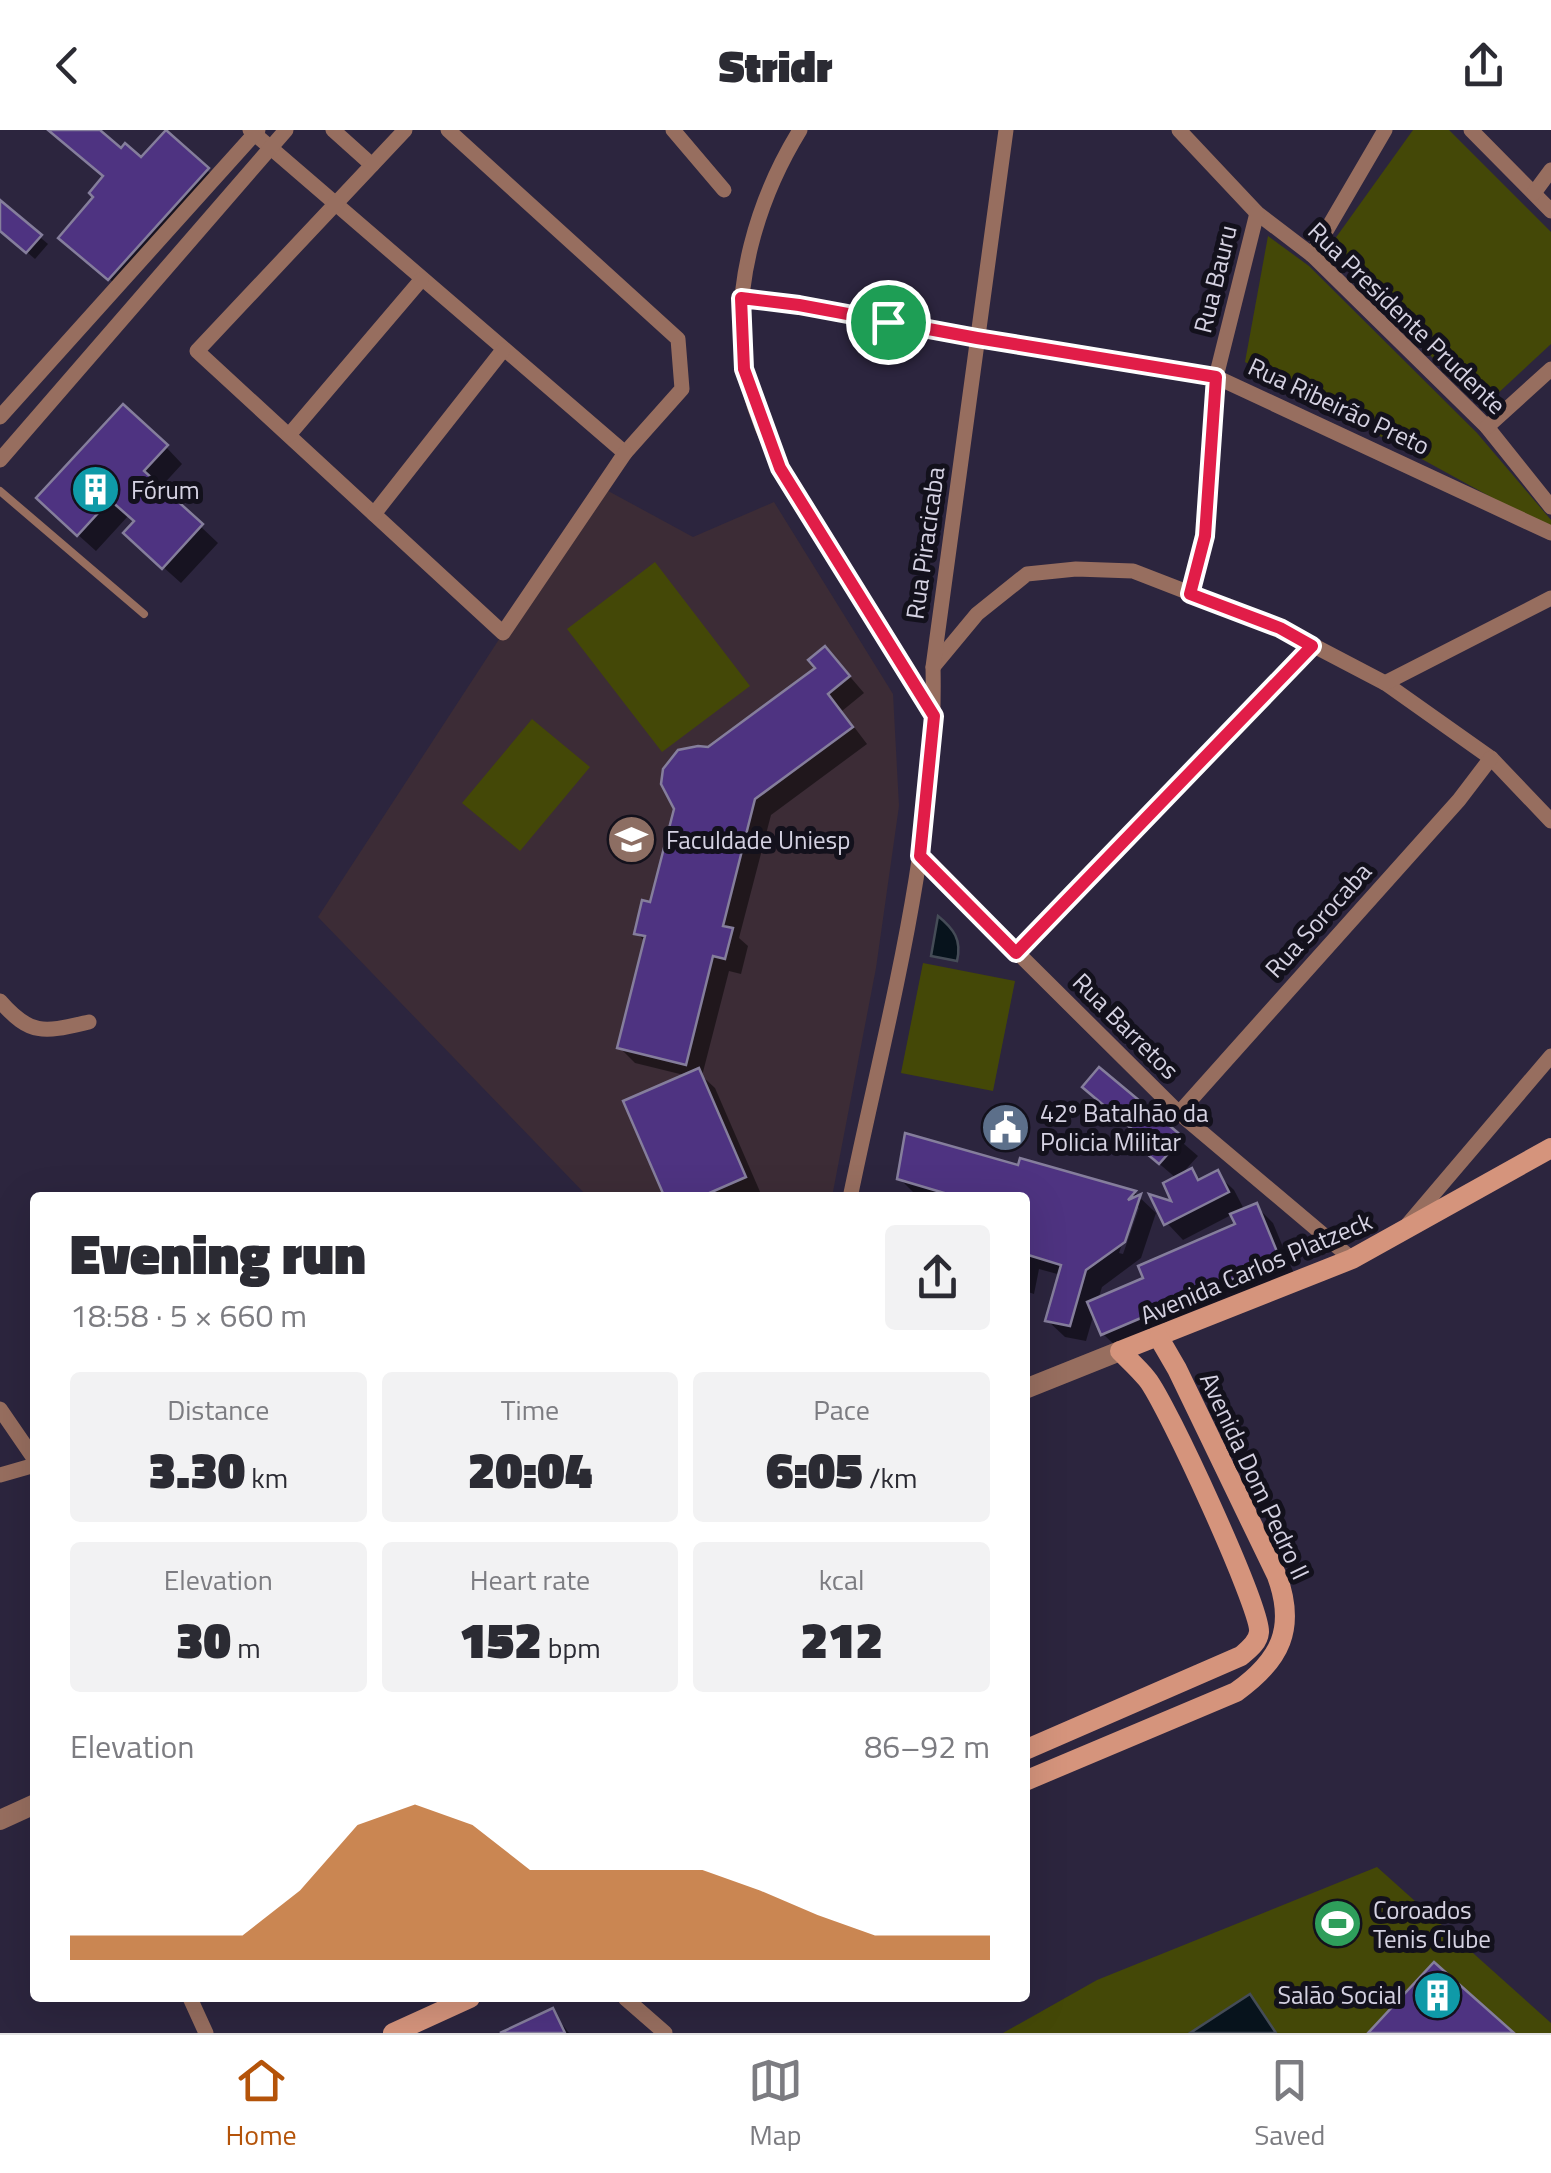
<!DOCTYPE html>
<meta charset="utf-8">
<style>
:root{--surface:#fff;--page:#f2f2f3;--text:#2b2b33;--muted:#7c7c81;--line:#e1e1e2;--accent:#b45309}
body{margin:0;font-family:"Titillium Web",sans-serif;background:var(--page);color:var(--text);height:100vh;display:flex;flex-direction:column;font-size:38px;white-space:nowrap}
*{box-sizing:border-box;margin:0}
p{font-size:32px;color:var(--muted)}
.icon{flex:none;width:55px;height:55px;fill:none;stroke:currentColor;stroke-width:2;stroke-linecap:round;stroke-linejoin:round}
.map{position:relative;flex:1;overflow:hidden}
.details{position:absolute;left:30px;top:1062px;width:1000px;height:810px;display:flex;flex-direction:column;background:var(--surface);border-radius:10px;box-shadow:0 10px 40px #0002}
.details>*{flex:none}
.pin{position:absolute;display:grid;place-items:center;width:85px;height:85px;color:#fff;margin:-42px;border:5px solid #fff;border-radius:50%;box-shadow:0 2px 10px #0007}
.round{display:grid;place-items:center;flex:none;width:105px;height:105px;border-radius:10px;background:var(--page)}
.summary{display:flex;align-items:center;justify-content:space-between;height:170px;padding:0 40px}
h1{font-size:55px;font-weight:800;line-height:75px}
.stats{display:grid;grid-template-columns:repeat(3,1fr);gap:15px;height:170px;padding:10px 40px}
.stats div{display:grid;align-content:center;border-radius:10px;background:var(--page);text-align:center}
.stats b{font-size:50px;font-weight:800}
.stats small{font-size:28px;font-weight:400}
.stats p{font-size:28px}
.chart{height:280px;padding:20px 40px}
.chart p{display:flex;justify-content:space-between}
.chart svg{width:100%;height:180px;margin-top:10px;fill:var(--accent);opacity:.7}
header{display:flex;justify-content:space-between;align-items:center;height:130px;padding:0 40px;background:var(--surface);font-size:45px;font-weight:800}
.dock{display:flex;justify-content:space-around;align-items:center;height:140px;border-top:2px solid var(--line);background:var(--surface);font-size:28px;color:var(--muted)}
.dock a{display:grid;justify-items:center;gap:5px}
.dock .on{color:var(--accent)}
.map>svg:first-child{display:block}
</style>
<header><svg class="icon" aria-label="back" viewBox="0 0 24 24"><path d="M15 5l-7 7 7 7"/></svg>Stridr<svg class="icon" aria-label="share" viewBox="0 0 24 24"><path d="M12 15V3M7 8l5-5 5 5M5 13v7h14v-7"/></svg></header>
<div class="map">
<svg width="1551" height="1903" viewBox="0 0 1551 1903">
<rect width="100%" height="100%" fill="#2c253e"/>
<!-- education -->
<path fill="#3c2c36" d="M599,356L693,407L774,372L893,564L899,676L876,838L832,1067H588L318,787Z"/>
<!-- green -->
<g fill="#444807">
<path d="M1413,0H1449L1551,102V214L1482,278L1327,120Z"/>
<path d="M1268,106L1309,136L1477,303L1551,390V400L1245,232Z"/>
<path d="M655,432L750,556L662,622L567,499Z"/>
<path d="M532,589L590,637L520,721L462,673Z"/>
<path d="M923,833L1015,851L993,961L901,943Z"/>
<path d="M1377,1737L1551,1893V1903H1003L1097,1850Z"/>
</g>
<!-- water -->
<g fill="#07131c" stroke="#454c57" stroke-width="2.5">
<path d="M938,786C954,799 962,810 957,831L931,826Z"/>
<path d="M1250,1864L1276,1903H1190Z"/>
</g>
<!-- shadow -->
<g fill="#0007" fill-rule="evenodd">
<path d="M64,0H96L121,21L141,31L207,40L217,50L120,158L72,117L106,47Z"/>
<path d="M0,73L48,114L35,129L0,99Z"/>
<path d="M166,317L182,334L160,358L218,413L181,453L143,419L136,392L129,385L96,421L56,385Z"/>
<path d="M840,535L864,563L842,581L867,614L771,685L739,808L748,816L741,844L729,841L702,946L715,958L761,1064L753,1068H668L688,946L635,933L619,917L646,813L637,803L652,775L708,620Z"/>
<path d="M1099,941L1198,1026L1179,1047L1192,1041L1202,1051L1217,1044L1234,1060L1245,1081L1256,1076L1273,1093L1295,1146L1120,1220L1103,1204L1094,1183L1086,1211L1065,1207L1048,1191L1061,1145L1039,1139L1034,1164L1025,1161V1068H925L916,1065L899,1048L1020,1038L1022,1031L1135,1063L1156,1083L1141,1128L1102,1157L1098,1170L1146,1149L1238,1096L1233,1084L1183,1110L1167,1093L1176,1075L1177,1049L1148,1024ZM1135,1074L1139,1078L1123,1124L1119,1123Z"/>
<path d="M552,1881L569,1903H526Z"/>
</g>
<!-- building -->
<g fill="#4e3381" stroke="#857e9c" stroke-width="2.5">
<path d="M48,0H100L121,18L125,13L141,27L166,0L209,38L108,150L58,108L93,67L89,63L103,46Z"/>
<path d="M0,70L42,105L26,123L0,101Z"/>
<path d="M123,274L168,315L144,341L203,394L162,439L123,403L134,391L110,370L77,406L36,368Z"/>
<path d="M825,516L850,546L828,564L853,597L755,669L723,796L733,798L725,829L713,826L686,935L617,918L645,806L634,804L642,770L650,772L674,679L661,654L663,639L678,620L698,616L708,617L815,538L808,530Z"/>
<path d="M1099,937L1183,1007L1159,1034L1127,1007L1133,1000L1082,957Z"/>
<path d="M699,938L746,1047L698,1068H665L623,971Z"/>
<path d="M905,1003L1018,1035L1020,1028L1136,1061L1128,1070L1141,1064L1125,1112L1086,1140L1070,1196L1045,1191L1061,1135L1025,1124V1068H961L897,1049Z"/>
<path d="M1192,1038L1198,1050L1218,1040L1229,1062L1164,1095L1149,1064L1171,1071L1163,1053Z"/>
<path d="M1257,1073L1280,1129L1101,1205L1087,1172L1143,1148L1138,1136L1235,1094L1230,1084Z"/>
<path d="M1434,1832L1514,1903H1368Z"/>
<path d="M553,1878L565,1903H500Z"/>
</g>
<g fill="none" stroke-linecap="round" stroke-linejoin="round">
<!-- service -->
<path stroke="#976e5f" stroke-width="8" d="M0,361L144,484"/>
<!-- minor -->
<g stroke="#976e5f" stroke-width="15">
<path d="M250,0L625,323L682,259L678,209L448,0"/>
<path d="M333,0L372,35"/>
<path d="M405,0L197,221L503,503L625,323"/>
<path d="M673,0L724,60"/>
<path d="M800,0C758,68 730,159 745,239C757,308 797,365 833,423C866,477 900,531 933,584"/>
<path d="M1179,0L1257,83L1312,125L1487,297L1551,377"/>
<path d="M1471,0L1551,81"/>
<path d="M1534,63L1551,40"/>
<path d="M1312,125L1385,0"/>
<path d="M741,168L799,175L977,209L1216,247L1551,403"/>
<path d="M0,287L258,0"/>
<path d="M1487,297L1551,239"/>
<path d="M289,305L421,150"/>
<path d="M0,330L286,0"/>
<path d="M374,384L503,220"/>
<path d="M1190,465L1205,406L1216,247L1257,83"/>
<path d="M933,537L977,484L1027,444L1076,439L1133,441L1280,498L1385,553L1491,628L1551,691"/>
<path d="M1385,553L1551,468"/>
<path d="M920,726L1179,983L1352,1129"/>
<path d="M1016,823L1311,516"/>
<path d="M0,871C31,907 45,902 89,892"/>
<path d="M1179,983L1459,670L1491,628"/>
<path d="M850,1068C886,893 937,715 933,537L1006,0"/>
<path d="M1408,1094L1551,926"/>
<path d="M0,1279L35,1330"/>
<path d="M0,1345L35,1335"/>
<path d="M190,1868L206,1903"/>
<path d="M625,1868L665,1903"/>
</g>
<!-- tertiary -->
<g stroke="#976e5f" stroke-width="20">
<path d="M1025,1259L1120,1221"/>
<path d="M0,1690L35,1674"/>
</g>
<!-- secondary -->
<g stroke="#d5947c" stroke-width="20">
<path d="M1025,1620L1241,1526C1248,1520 1258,1513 1259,1502C1261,1478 1166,1272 1147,1249C1139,1239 1129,1230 1120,1221L1352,1129L1551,1018"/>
<path d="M1025,1651L1236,1562C1281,1530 1296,1498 1277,1446L1177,1239L1159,1208"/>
<path d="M393,1903L470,1868"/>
</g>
</g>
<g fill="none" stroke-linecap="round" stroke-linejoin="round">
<defs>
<path id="route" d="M741,168L799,175L977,208L1216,247L1205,406L1190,464L1280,498L1312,516L1016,823L920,726L934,586L780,338L744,239Z"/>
</defs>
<!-- route casing -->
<use href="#route" stroke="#fff" stroke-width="20"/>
<!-- route -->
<use href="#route" stroke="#e11d48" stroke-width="12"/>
</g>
<!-- icons -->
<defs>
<symbol id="building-disc" viewBox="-11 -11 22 22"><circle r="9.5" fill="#0f9aa8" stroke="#13111c"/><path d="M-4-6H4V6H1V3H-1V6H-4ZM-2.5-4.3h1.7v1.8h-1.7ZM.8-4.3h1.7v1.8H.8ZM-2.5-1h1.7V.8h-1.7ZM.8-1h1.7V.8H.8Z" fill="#fff"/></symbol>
<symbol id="university-disc" viewBox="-11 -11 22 22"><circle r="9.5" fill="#8d6e63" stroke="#13111c"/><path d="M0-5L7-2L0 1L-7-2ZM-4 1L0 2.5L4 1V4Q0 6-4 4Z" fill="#fff"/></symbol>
<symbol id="civic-disc" viewBox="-11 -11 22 22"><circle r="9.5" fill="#5c6f8a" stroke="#13111c"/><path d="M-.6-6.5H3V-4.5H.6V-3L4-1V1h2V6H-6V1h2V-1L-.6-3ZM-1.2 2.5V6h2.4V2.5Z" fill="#fff"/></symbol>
<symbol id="stadium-disc" viewBox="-11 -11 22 22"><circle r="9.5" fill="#2e9e5b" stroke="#13111c"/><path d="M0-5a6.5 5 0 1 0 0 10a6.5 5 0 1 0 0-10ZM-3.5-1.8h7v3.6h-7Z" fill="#fff"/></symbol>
</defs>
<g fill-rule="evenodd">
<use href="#building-disc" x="68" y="332" width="55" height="55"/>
<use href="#university-disc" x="604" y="682" width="55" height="55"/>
<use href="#civic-disc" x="978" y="970" width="55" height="55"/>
<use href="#stadium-disc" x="1310" y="1766" width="55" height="55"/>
<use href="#building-disc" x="1410" y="1838" width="55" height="55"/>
</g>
<g text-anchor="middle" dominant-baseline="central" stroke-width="10" stroke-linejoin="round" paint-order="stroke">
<!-- street labels -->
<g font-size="25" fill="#d5d2e2" stroke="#13111c">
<text transform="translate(1215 149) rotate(-76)">Rua Bauru</text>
<text transform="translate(1407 188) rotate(44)">Rua Presidente Prudente</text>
<text transform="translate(1339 276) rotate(25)">Rua Ribeirão Preto</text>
<text transform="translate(925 413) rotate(-82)">Rua Piracicaba</text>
<text transform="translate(1318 790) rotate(-48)">Rua Sorocaba</text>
<text transform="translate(1126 896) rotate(45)">Rua Barretos</text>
<text transform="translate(1256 1138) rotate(-23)">Avenida Carlos Platzeck</text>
<text transform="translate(1255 1346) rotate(65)">Avenida Dom Pedro II</text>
</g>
<!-- poi labels -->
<g font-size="25" fill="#d5d2e2" stroke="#13111c" text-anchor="start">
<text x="131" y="360">Fórum</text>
<text x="666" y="710">Faculdade Uniesp</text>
<text x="1040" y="983">42º Batalhão da<tspan x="1040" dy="29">Policia Militar</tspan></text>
<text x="1373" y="1780">Coroados<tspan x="1373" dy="29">Tenis Clube</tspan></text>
<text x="1402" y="1865" text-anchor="end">Salão Social</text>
</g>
</g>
</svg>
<div class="pin" style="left:888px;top:192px;background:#1e9e55"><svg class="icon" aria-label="arrive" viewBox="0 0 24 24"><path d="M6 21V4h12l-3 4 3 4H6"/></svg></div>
<section class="details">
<div class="summary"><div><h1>Evening run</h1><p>18:58 · 5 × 660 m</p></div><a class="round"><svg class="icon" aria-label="share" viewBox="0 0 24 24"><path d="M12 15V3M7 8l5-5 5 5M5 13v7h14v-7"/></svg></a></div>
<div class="stats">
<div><p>Distance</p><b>3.30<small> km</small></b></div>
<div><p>Time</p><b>20:04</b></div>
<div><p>Pace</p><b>6:05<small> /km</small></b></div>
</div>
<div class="stats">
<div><p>Elevation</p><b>30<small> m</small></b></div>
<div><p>Heart rate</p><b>152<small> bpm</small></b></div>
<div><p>kcal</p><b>212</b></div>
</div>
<div class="chart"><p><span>Elevation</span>86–92 m</p>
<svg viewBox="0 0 160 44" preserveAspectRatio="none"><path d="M0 44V38L10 38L20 38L30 38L40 27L50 11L60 6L70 11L80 22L90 22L100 22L110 22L120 27L130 33L140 38L150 38L160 38V44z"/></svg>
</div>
</section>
</div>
<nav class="dock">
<a class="on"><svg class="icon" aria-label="home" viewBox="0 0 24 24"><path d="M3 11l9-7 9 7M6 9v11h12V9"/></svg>Home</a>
<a><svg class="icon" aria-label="map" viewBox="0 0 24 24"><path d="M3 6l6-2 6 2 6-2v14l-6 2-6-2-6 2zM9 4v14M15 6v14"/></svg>Map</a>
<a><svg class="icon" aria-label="saved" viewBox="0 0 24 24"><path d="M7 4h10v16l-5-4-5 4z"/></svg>Saved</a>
</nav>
